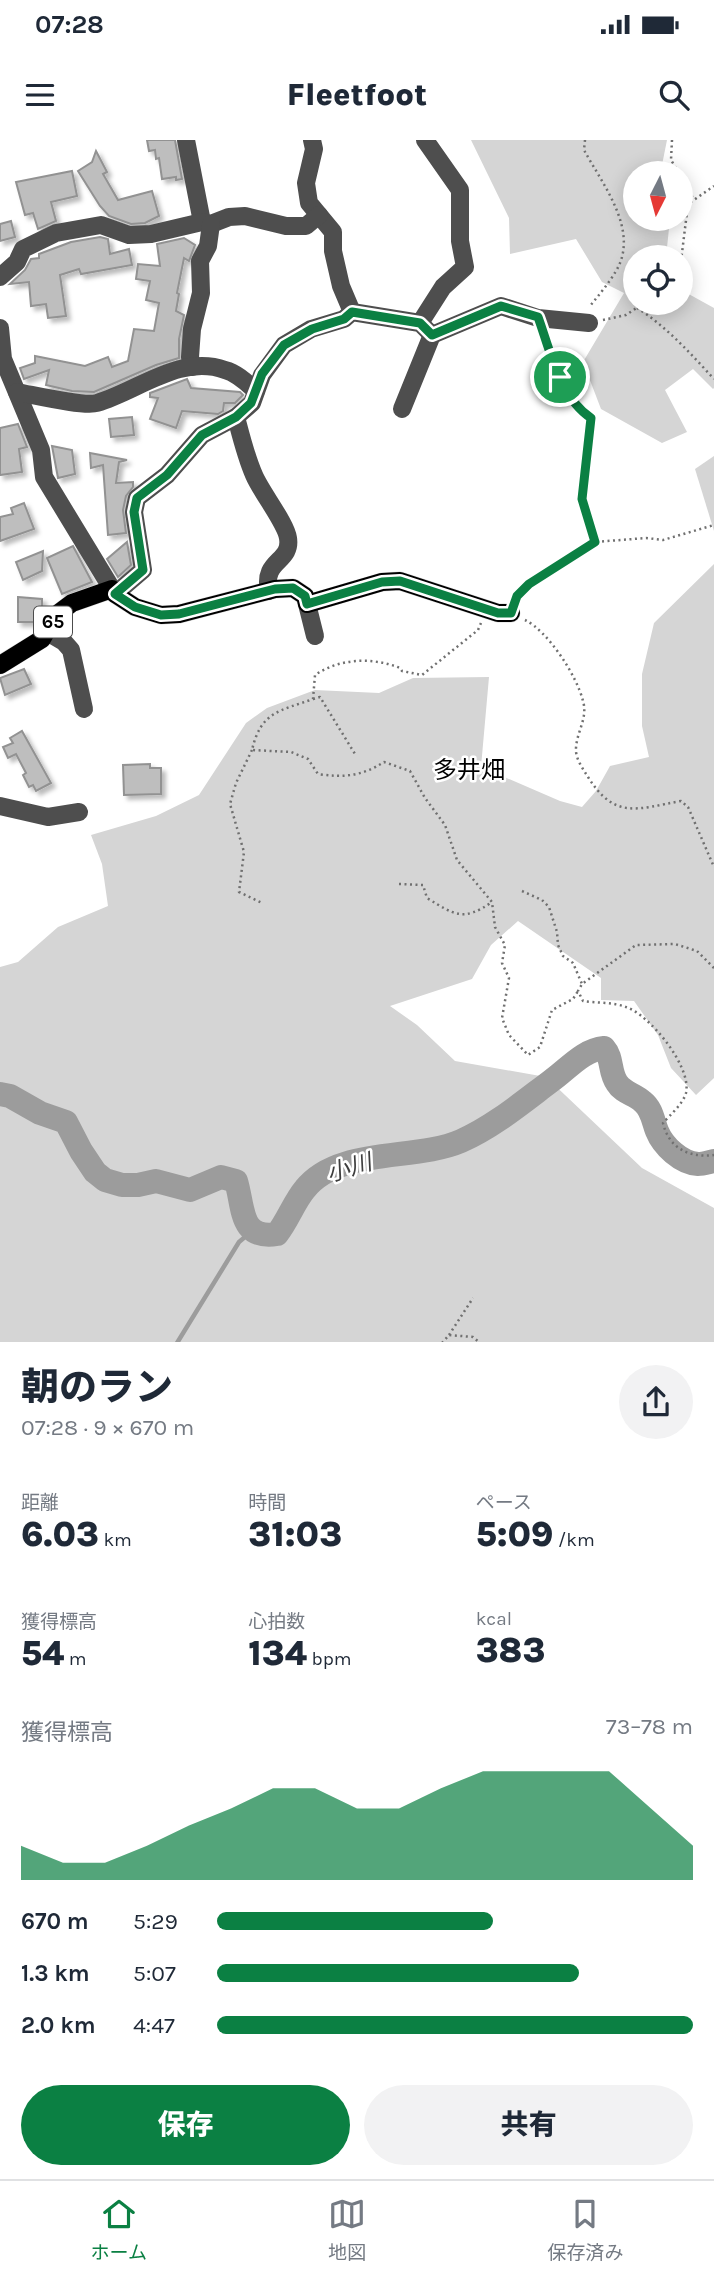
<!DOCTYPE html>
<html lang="ja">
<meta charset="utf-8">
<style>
:root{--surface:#fff;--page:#f2f2f3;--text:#1f2937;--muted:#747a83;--line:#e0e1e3;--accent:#0b8043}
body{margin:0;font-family:Karla,"Noto Sans JP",sans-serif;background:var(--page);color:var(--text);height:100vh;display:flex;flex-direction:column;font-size:26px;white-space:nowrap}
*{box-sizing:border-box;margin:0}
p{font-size:23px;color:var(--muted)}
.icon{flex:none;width:38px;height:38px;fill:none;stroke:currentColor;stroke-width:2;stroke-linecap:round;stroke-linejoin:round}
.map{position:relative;height:1202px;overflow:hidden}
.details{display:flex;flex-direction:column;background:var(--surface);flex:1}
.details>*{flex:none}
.needle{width:46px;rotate:186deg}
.fabs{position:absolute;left:623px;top:21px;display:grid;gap:14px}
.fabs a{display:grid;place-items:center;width:70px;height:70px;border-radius:50%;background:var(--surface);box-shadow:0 4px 18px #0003;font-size:35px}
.pin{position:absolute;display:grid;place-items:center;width:60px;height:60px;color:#fff;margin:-30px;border:4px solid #fff;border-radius:50%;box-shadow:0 2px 7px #0007}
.round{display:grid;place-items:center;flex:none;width:74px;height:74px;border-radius:37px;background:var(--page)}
.summary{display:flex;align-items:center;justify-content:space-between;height:119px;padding:0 21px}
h1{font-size:38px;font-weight:800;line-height:52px}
.metrics{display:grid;grid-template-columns:repeat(3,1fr);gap:10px;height:119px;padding:7px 21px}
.metrics div{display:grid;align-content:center}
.metrics b{font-size:35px;font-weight:800}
.metrics small{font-size:19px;font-weight:400}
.metrics p{font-size:19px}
.chart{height:196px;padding:14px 21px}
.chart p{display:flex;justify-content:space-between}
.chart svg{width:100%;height:126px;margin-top:7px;fill:var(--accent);opacity:.7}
.action{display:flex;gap:14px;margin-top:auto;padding:14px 21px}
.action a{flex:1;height:80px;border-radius:42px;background:var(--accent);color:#fff;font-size:28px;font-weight:800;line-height:80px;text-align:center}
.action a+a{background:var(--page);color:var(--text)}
ul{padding:0 21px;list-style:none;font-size:23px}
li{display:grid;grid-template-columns:112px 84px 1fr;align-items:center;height:52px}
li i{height:18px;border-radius:9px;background:var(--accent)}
.status{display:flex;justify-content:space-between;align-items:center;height:49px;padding:0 35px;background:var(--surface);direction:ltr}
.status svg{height:19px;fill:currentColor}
header{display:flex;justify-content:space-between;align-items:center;height:91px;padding:0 21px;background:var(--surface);font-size:32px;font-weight:800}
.tab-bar{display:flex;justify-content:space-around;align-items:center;height:98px;border-top:2px solid var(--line);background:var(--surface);font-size:19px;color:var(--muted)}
.tab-bar a{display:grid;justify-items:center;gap:4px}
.tab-bar .current{color:var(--accent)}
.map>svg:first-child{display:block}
</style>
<div class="status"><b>07:28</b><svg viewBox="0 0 49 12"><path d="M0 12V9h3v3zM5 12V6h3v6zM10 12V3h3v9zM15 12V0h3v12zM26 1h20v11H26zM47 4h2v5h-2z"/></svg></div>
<header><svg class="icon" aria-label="menu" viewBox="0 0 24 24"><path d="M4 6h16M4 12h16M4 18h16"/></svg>Fleetfoot<svg class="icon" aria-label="search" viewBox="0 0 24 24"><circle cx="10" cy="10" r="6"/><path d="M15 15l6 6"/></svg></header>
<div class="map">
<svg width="714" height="1203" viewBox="0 0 714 1203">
<defs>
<filter id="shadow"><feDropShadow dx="4" dy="4" stdDeviation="2" flood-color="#0004"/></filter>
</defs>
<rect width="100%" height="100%" fill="#fff"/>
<!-- green -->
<g fill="#d5d5d5">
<path d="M471,0H667L661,30L663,33H635V79H670L666,117H635V163H681V145L685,152L714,168V248L713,249L693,229L665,250L687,292L662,303L601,269L583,222L624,153L602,142L576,99L510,114L509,78Z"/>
<path d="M714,316V391L695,329Z"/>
<path d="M714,424V938L696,955L671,928L658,895L634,861L601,860V838L518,781L491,805L472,839L390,866L417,885L455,921L546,937L642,1028L714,1068V1202H0V827L18,822L58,787L108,766L102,724L91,695L156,676L199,655L246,583L267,568L315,550L379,553L413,538L489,537L481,627L560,661L582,667L596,651L610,626L649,617L642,586V534L654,483Z"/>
</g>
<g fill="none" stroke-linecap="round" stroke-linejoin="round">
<!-- stream -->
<path stroke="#9c9c9c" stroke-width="4.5" d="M177,1203L239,1102L252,1091"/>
<!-- river -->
<path stroke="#9c9c9c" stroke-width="24" d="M0,954L10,956L40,973L66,982L81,1011L95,1032L105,1040L122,1045H138L156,1041L190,1050L221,1037L236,1041C244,1067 239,1100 277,1094C288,1080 294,1062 305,1049C338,1007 415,1021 461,1001C493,987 523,962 551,941C568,929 583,910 604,908C613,918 609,932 617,943C623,953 635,954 643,962C652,969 653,981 657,991C663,1006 681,1023 698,1024C703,1024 709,1022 714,1021"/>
</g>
<!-- building -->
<g fill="#bebebe" stroke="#929292" stroke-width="2" filter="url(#shadow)">
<path d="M147,0H175L182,39L176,40V37L162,39L159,18L156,19L155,10L149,11Z"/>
<path d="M96,11L107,32L103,34L118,60L152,51L159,76L145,83L131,84L109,76L100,66L78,31L92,22Z"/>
<path d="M72,31L77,56L51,62L56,81L38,89L33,73L25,75L16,42Z"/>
<path d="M11,81L15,97L0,101V84Z"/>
<path d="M100,97L108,99L110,114L129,109L132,125L81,134L79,129L60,135L66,176L48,178L46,164L31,166L29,142L10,144L25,130L31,119L39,118V114L71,102Z"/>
<path d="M184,98L195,105L189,121L184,118L177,153L179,154L176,171L184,175L179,199V218L156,225L94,252L72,251L46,245L49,230L24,239L20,228L35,223V216L85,226L108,217L112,227L128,221L134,189L154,191L159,163L146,160L150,141L136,139L138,124L160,126L157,104Z"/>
<path d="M187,239L191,248L240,252L243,255L235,263H224L223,271L218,274L182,271L176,288L150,279L158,258L150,257V253Z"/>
<path d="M132,277L134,295L111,297L109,279Z"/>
<path d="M18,284L27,307L19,309L22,332L0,335V288Z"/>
<path d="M52,306L72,310L75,334L58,338Z"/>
<path d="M90,313L127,320L119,322L116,343L133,342V347L126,356L123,370L126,393L108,395L103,325L91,328Z"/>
<path d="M24,363L34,389L0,401V377L13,374L11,368Z"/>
<path d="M127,402L131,425L118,437L107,419Z"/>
<path d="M73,406L92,442L62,454L47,418Z"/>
<path d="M43,411L42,431L23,440L16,422Z"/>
<path d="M18,457L42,459V477L39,482H18Z"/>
<path d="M24,529L31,544L5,555L0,538Z"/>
<path d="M22,591L51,643L36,651L33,645L29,647L23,635L26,633L16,614L8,618L3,607L13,603L10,598Z"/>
<path d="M150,624V628H161V654L124,655L123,625Z"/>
</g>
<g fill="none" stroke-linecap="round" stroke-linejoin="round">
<defs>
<path id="major" d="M0,525L42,499L56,475L72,463L112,449L115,454L135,467L161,475L179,474L275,449L293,448L305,456L307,464L382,442L400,441L498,473H511"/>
</defs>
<!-- major casing -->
<use href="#major" stroke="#dbdbdb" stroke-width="19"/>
<!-- path -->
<g stroke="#707070" stroke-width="2.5" stroke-dasharray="2 3.5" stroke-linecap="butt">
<path d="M585,0L584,10C603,45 640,91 616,131C609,143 599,155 590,166"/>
<path d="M672,0L671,20L679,33"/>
<path d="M681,36L694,60"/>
<path d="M681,121L688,64L714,46"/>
<path d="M637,168C666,186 691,214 714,239"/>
<path d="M603,180L626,175L644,163"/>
<path d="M545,195C555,224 564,261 591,278L582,359L595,402"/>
<path d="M517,459L529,444L595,402L646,398L663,400L714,385"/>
<path d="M525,480C548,491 577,536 583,561C588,578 577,591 576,608C575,618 583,629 588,637C615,680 637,669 681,661L688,667L714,727"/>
<path d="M481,483L478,490L422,535L402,531L400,528C373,517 340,518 315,535L313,559C280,571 261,571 252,610L291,612L308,619L318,634C344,638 362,636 384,622L410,631L425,658L445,685L457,720L492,762L495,787L505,805L502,823L509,838L502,878L509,895L528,915L540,907L552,870L573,859L578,851"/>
<path d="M313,559L320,557L355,614"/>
<path d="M252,610L236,643L230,664L244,712L239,752L262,763"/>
<path d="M399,744L423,745L427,758C455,775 463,782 492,762"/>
<path d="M522,751L542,760L549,767L557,792L558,805L563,816L573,823L582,844"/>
<path d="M714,828L697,811L675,804L636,805L582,844L578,851L583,861C596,863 613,862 626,867C650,875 692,927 686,953C683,964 670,975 663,983C669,1009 690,1018 714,1015"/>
<path d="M449,1195L473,1158"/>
<path d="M442,1203L449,1195L473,1197L480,1203"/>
</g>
<!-- minor -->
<g stroke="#4e4e4e" stroke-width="18">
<path d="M186,0L202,82"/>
<path d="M312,0L314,9L306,43L309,63L333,92V111L341,146L352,172"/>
<path d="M0,137L17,122L23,109L56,93L101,85L129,95L151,94L202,82L211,84L229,77L245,76L286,86H306L319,75"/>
<path d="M420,183L443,147L465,127L460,101V50L425,0"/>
<path d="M0,188L3,219L41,310L44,337L112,449"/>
<path d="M432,195L501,166L538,178L589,183"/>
<path d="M192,227L190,217L192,189L201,153L200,121L208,106L211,84"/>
<path d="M17,252C34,255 84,267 97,263C138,251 180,214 225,230C237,233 247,243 256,251"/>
<path d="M402,269L432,195"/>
<path d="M236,277C241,296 246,317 254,335C261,352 286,383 288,398C292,423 262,419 269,451"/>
<path d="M115,454L143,430L134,372L137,358L167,335L202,295L236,277L252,263L262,235L284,205L311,189L344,179L352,172L420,183L432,195"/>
<path d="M307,464L315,496"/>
<path d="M47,492L64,502L71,510L84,569"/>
<path d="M0,666L48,677L79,672"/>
</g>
<!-- major -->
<use href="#major" stroke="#000" stroke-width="18"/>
</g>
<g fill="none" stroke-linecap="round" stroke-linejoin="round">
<defs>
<path id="route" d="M501,166L538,177C550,210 560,258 591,278L582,359L595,402L529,444L517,456L511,473H498L400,441L382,442L307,464L305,456L293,448L275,449L179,474L161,475L135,467L115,454L143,430L134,372L137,358L167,335L202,295L236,277L251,263L262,234L284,205L312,189L344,179L352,172L420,183L432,195Z"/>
</defs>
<!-- route casing -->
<use href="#route" stroke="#fff" stroke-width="14"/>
<!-- route -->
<use href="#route" stroke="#0b8043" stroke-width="9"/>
</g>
<g text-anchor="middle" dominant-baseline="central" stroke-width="5" stroke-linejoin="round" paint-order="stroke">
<!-- shield labels -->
<rect fill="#fff" stroke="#4c4c4c" stroke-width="2" x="34" y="466.5" width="38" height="31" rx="5"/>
<g font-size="19" font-weight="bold" fill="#000">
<text x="53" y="482">65</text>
</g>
<!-- water labels -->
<g font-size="23" font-style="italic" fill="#3d3d3d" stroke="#fff">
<text transform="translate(349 1028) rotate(-17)">小川</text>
</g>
<!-- quarter labels -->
<g font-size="24" fill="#000" stroke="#fff">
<text x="469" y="630">多井畑</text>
</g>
</g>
</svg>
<div class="fabs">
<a><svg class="needle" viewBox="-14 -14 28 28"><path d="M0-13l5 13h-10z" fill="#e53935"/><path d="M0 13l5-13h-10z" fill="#747a83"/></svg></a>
<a><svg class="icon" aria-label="locate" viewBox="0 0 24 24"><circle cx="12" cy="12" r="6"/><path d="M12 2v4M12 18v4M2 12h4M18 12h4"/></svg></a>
</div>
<div class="pin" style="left:560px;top:237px;background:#1e9e55"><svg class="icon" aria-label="arrive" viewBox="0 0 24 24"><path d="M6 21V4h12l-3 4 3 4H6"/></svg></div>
</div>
<section class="details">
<div class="summary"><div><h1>朝のラン</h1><p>07:28 · 9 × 670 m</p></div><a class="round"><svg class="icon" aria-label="share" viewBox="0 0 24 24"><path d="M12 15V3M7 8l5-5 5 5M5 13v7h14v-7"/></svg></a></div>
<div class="metrics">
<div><p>距離</p><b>6.03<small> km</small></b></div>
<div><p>時間</p><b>31:03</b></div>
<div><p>ペース</p><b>5:09<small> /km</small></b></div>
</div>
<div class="metrics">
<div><p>獲得標高</p><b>54<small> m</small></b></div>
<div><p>心拍数</p><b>134<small> bpm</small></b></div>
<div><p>kcal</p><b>383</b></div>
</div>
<div class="chart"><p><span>獲得標高</span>73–78 m</p>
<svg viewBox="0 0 160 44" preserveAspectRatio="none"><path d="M0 44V32L10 38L20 38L30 32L40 25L50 19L60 12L70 12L80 19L90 19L100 12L110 6L120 6L130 6L140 6L150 19L160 32V44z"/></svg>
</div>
<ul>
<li><b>670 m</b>5:29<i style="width:58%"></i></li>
<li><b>1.3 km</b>5:07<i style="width:76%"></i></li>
<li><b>2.0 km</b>4:47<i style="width:100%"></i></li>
</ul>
<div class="action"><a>保存</a><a>共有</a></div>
</section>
<nav class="tab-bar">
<a class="current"><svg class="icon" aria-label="home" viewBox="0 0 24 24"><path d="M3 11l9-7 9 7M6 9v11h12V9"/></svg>ホーム</a>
<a><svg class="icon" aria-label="map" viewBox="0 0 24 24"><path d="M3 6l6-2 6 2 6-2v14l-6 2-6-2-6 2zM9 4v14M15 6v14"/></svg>地図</a>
<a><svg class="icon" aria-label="saved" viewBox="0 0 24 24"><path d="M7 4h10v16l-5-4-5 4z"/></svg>保存済み</a>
</nav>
